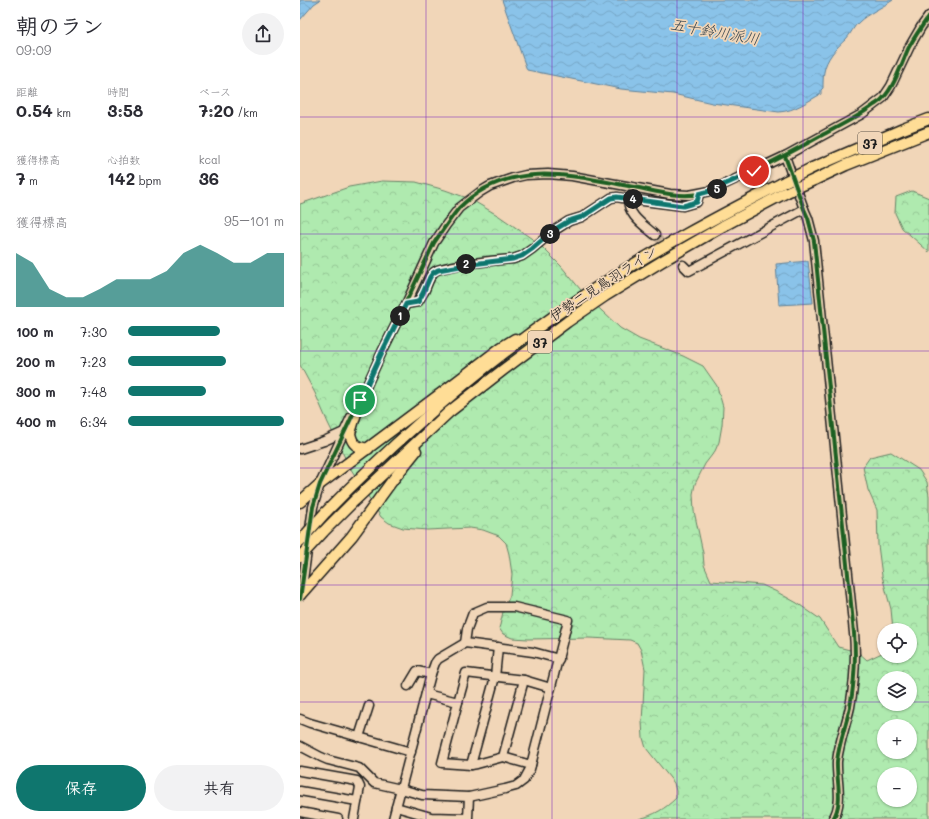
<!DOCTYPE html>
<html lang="ja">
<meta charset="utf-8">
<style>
:root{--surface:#fff;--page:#f2f2f3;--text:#2b2b33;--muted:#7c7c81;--accent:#0f766e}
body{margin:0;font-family:Mali,"Klee One",sans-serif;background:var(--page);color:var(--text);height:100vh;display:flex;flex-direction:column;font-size:15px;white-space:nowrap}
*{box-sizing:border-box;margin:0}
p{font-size:13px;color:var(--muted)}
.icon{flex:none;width:22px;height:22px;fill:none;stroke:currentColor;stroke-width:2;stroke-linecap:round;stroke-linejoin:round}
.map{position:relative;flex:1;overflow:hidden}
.drawer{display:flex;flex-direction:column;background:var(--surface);width:300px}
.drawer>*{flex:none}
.buttons{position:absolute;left:577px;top:623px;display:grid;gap:8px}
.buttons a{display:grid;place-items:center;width:40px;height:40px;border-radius:50%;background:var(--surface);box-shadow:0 1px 3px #0004;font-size:20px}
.pin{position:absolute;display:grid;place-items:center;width:34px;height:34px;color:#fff;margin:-17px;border:2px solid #fff;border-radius:50%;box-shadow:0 1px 4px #0007}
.km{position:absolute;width:20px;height:20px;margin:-10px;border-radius:50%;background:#222;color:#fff;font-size:11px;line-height:20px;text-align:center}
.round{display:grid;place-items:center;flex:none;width:42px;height:42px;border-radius:21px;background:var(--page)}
.head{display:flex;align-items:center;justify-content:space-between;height:68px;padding:0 16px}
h1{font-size:22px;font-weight:700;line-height:30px}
.metrics{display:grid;grid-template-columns:repeat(3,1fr);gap:6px;height:68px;padding:4px 16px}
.metrics div{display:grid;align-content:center}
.metrics b{font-size:17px;font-weight:700}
.metrics small{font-size:11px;font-weight:400}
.metrics p{font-size:11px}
.chart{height:112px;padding:8px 16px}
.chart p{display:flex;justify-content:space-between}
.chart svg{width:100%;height:72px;margin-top:4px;fill:var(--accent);opacity:.7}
.button{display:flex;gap:8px;margin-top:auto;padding:8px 16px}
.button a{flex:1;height:46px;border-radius:24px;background:var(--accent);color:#fff;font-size:16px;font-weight:700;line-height:46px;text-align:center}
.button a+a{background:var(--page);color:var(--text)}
ul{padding:0 16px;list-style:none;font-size:13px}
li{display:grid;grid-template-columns:64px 48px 1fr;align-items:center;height:30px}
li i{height:10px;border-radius:5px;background:var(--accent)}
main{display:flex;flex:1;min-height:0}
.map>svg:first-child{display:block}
</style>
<main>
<section class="drawer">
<div class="head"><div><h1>朝のラン</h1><p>09:09</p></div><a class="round"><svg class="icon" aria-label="share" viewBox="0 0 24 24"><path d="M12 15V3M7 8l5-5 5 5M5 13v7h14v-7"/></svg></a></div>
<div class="metrics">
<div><p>距離</p><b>0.54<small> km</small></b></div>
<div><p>時間</p><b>3:58</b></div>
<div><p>ペース</p><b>7:20<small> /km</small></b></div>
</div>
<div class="metrics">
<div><p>獲得標高</p><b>7<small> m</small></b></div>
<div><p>心拍数</p><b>142<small> bpm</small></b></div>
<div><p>kcal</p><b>36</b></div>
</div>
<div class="chart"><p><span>獲得標高</span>95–101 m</p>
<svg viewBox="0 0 160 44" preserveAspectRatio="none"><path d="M0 44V11L10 17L20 33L30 38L40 38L50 33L60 27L70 27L80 27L90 22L100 11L110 6L120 11L130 17L140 17L150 11L160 11V44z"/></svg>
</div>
<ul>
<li><b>100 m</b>7:30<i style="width:59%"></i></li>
<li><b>200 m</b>7:23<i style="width:63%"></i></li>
<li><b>300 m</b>7:48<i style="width:50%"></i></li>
<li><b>400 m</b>6:34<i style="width:100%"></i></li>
</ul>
<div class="button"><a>保存</a><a>共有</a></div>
</section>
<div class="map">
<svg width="629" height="819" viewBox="0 0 629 819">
<defs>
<pattern id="forest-crowns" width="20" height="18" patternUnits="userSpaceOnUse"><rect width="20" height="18" fill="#afeaaf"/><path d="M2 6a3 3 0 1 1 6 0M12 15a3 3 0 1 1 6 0" fill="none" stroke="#96c896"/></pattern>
<pattern id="water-waves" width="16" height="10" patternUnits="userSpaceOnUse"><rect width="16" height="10" fill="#8ac3e9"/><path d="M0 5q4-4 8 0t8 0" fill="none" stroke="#76a7c7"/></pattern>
</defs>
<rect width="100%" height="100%" fill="#f1d6b8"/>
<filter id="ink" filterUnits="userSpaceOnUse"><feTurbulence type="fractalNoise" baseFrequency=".025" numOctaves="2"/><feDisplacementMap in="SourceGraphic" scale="8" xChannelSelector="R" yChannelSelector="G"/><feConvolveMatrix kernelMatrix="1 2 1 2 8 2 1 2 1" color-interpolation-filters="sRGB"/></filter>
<g filter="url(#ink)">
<!-- forest -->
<g fill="url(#forest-crowns)" stroke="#668366" fill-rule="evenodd">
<path d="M82,181L116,182L145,190L170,199L199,216L238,243L261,266L285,295L320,328L339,339L383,356L403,366L417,386L423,407L422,425L419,442L415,451L405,464L395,484L393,494L394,511L403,553L404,565L411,581L462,585L477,592L497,603L520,619L538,647L558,652L567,660L584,652V656H610V630H593L591,609L582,576L578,545L577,510L568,490L563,467L570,457L591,452L619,470L627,482L629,496V819H339C354,815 365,809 376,798V791L374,783L346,748L343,738L342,722L345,669L341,650L337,643L330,640L289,638L228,639L212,638L203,634L199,628L200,625L203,612L210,595L212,574L209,554L206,543L199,536L183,530L170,528L127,530L103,528L89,523L81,517L49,466L28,423L15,393L0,365V204L49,187ZM584,678H610V704H584ZM584,726H610V752H584ZM584,774H610V800H584Z"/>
<path d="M612,191L629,198V252L602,228L595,213L596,197Z"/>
</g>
<!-- water -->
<g fill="url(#water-waves)" stroke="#5e8097">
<path d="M0,0H20L14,4L0,20Z"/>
<path d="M202,0H593C583,7 567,14 559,22C553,27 551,34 546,39C536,48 526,59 524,72C523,77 523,83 523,88L521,90V94C508,101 495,111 479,112L412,103L373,94L321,89L227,70Z"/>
<path d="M508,261L513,303L479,305L476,264Z"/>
</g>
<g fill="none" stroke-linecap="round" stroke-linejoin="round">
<!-- minor-tunnel -->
<path stroke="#c6b199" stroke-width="8" stroke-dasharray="8 4" stroke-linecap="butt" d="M355,235L383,265"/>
<defs>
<g id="minor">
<path d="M485,156L504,209L508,218L514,241L554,633C556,656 554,685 550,707C546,725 539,743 537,761C536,781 544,801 533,819"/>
<path d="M328,199L383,206L397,202L399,194"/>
<path d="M383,265L389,271L504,209"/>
<path d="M106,304L118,302C120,299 122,295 124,292C127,286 129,277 134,272C142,265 199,260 213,259L222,256L232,249L255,230L269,221L282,217L311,198L317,197L328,199C328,216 344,225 355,235"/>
<path d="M58,405L82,352L106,304L134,243L146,225L159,208L180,192L190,186L213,178L226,175L248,174L272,176L370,194L389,195L410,191L485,156L562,114L583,98L591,86L610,46L621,27L629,16"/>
<path d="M0,449L24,441L44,432"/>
<path d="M1,595L13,507L20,484L51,417"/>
<path d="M224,680L203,757L231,765"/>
<path d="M108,686L117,671L131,674"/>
<path d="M126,694L158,702L142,763L171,765L195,677L198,647"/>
<path d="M158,702L166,673L224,680L251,688"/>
<path d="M0,719L10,723L111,752"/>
<path d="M59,737L69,706"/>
<path d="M0,746L21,757L28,760L59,768L74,783L101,789L122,795L169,797L205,789L216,786L224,780L230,769L268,620L214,607H187L173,613L167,629L165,643"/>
<path d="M171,765L177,764L203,757"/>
<path d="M0,771L57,781L60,787L54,819"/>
<path d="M0,791L57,801"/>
<path d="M96,807L131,817L168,818L169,797"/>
<path d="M0,812L38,819"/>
<path d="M93,819L131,674L135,663L138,659L165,643L233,652L259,659"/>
</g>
<g id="major">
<path d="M512,168L603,129L629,119"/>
<path d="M514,180L546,165L629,132"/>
<path d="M60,400L50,433C52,445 57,447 68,449"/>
<path d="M0,502L20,484L151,386L202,347L215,339"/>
<path d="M25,513C106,430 201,349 299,286C359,247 423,214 486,181"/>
<path d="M23,532L54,501L149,412L203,370L267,322L305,296L364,260L423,226L487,192"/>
<path d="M0,595L52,536L92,481L116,451"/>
</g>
</defs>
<!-- minor casing -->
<use href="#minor" stroke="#1c1c1c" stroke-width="11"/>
<!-- major casing -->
<use href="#major" stroke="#1c1c1c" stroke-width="13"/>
<!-- minor -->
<use href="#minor" stroke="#f1d6b8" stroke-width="8"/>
<!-- major -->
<use href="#major" stroke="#ffdd96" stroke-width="10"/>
<defs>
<g id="major-bridge">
<path d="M486,181L512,168"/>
<path d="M487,192L514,180"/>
<path d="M0,541L25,513"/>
<path d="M0,557L23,532"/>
</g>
</defs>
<!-- major-bridge casing -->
<use href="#major-bridge" stroke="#1c1c1c" stroke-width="13" stroke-linecap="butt"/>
<!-- major-bridge -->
<use href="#major-bridge" stroke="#ffdd96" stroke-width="10"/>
<defs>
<g id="cycleway">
<path d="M485,156L504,209L508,218L514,241L554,633C556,656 554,685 550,707C546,725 539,743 537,761C536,781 544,801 533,819"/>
<path d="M0,599L13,507L20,484L134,243C142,231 150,219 159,208C208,158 273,176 334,187C355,191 377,198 399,194C416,191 431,182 447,174C473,162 499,148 524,134C541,125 558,117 574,105C577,103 581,101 583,98C595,86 602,62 609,47C615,36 622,26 629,16"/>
</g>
</defs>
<!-- cycleway casing -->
<use href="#cycleway" stroke="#f1d6b8" stroke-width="6"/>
<!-- cycleway -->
<use href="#cycleway" stroke="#1b5e20" stroke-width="4"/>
</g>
</g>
<g fill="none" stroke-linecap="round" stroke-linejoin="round" filter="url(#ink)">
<defs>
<path id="route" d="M60,400L82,352L106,304L118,302L123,293L130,277L133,273L138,270L172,264L213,259L222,256L232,249L254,230L269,221L282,217L311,198L317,197L383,206L397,202L399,194L410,191L454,171"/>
</defs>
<!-- route casing -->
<use href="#route" stroke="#fff" stroke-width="8"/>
<!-- route -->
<use href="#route" stroke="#0f766e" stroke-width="5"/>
</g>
<!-- grid -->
<path fill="none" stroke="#7b2cbf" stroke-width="1" stroke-opacity="0.55" d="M126,0V819M252,0V819M377,0V819M503,0V819M0,117H629M0,234H629M0,351H629M0,468H629M0,585H629M0,702H584M610,702H629"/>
<g text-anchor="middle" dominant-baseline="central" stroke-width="3.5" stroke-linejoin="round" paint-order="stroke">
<!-- shield labels -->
<g fill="#f1d6b8" stroke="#5c544b" stroke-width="1">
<rect x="558" y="132" width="24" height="22" rx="3"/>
<rect x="228" y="331" width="24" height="22" rx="3"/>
</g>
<g font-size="13" font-weight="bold" fill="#1c1c1c">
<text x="570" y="143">37</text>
<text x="240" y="342">37</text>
</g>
<!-- street labels -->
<g font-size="14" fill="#1c1c1c" stroke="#f1d6b8">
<text transform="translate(303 283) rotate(-33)">伊勢二見鳥羽ライン</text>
</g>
<!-- water labels -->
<g font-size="15" font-style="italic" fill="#38464f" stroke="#f1d6b8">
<text transform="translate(415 31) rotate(10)">五十鈴川派川</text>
</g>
</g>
</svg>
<div class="buttons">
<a><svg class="icon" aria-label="locate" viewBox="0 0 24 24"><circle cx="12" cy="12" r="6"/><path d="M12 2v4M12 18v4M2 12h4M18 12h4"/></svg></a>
<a><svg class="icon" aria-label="layers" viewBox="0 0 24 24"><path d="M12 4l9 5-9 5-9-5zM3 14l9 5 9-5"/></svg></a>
<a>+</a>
<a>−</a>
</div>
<div class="pin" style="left:60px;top:400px;background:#1e9e55"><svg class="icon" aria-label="arrive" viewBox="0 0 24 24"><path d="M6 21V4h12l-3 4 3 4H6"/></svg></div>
<div class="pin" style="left:454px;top:171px;background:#d93025"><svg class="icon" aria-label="check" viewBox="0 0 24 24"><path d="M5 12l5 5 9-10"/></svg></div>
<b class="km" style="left:100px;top:316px">1</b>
<b class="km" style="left:166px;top:264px">2</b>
<b class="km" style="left:250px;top:234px">3</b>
<b class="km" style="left:333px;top:199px">4</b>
<b class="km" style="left:417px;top:189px">5</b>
</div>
</main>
